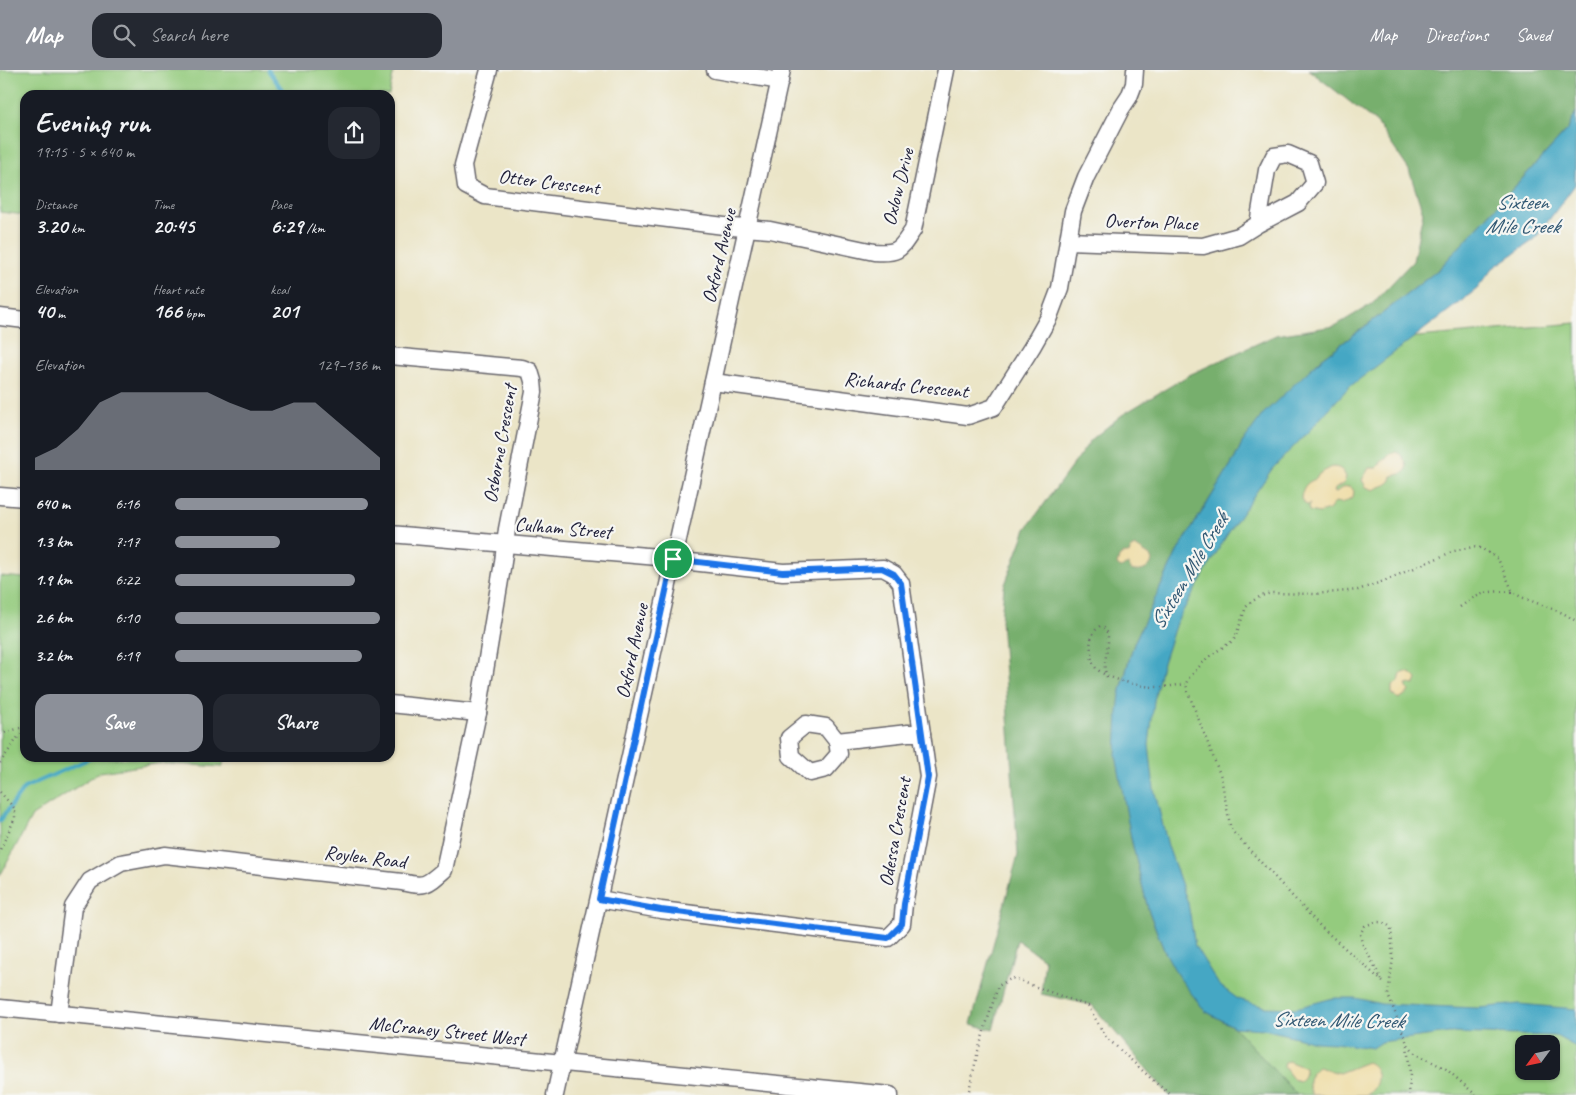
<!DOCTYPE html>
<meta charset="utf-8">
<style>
:root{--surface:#171b24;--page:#242831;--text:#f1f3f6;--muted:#9ea1a6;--accent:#8c9099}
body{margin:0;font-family:Caveat,sans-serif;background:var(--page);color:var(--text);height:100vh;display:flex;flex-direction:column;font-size:19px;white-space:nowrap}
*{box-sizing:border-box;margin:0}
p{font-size:16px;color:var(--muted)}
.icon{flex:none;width:28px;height:28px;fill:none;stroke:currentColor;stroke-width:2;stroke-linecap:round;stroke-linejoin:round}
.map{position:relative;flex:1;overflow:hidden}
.side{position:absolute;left:20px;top:20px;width:375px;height:672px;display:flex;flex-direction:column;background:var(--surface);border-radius:15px;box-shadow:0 1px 4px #0004}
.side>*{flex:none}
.needle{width:32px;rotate:237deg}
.controls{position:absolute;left:1515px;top:965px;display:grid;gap:10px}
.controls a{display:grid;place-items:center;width:45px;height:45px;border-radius:10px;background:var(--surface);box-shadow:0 1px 4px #0004;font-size:25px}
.pin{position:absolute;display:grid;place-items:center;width:42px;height:42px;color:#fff;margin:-21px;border:2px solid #fff;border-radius:50%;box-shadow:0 1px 5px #0007}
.round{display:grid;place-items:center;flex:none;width:52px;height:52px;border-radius:15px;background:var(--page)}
.overview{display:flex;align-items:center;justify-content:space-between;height:85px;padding:0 15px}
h1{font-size:28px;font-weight:700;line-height:38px}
.metrics{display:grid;grid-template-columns:repeat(3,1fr);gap:8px;height:85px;padding:5px 15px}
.metrics div{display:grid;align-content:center}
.metrics b{font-size:21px;font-weight:700}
.metrics small{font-size:14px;font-weight:400}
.metrics p{font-size:14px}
.chart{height:140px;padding:10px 15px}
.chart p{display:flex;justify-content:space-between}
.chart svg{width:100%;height:90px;margin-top:5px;fill:var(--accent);opacity:.7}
.primary-button{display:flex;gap:10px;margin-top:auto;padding:10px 15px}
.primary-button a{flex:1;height:58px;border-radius:15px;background:var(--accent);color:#fff;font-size:20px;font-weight:700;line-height:58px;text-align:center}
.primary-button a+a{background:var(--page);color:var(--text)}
ul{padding:0 15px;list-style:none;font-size:16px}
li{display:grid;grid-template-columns:80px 60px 1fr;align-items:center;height:38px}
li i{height:12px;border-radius:6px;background:var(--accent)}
header{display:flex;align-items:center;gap:30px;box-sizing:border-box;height:70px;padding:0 25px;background:var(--accent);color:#fff}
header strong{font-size:24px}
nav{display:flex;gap:28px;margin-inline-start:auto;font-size:18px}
.search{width:350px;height:45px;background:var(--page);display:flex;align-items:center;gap:12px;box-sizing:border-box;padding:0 18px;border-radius:15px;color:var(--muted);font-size:19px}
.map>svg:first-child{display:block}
</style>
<header>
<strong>Map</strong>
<div class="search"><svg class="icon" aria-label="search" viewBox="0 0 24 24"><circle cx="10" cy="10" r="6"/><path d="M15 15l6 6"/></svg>Search here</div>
<nav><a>Map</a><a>Directions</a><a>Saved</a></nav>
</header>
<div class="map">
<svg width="1576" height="1025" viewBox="0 0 1576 1025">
<rect width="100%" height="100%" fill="#f6f6f2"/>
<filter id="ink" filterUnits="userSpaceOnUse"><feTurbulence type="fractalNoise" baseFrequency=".02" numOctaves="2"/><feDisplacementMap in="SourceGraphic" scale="10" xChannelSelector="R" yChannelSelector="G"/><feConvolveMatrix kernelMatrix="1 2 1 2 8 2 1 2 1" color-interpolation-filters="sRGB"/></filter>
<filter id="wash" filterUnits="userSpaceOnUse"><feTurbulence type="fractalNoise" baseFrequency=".0096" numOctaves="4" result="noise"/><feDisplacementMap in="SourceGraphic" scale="20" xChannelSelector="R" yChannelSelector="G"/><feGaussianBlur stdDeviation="1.12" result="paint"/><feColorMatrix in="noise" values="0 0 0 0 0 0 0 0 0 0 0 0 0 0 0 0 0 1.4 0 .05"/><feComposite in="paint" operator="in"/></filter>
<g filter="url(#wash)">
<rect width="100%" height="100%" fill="#ebe5c7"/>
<!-- green -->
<g fill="#94cb7e" stroke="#5b765c" fill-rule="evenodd">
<path d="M0,0H394L389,25H25V145L0,142Z"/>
<path d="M1576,253V1025H1201L1013,512L1051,423L1132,351L1248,282ZM1524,974H1551V1001H1524Z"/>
<path d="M0,506L25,508V688H225L222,697L161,693L100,702L32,746L0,806Z"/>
</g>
<!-- forest -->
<path fill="#77af6d" stroke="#4c6854" d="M1309,0H1576V42L1568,59L1439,199L1383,243L1320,290L1242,373L1235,388L1177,482L1135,571L1131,583L1120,624L1131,768L1148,839L1164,880L1205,941L1234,957L1297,1025H1169L1092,935L1041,924L1045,890L1017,870L993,960L971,954L1018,785L1001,550L1004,517L1026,459L1091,370L1122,345L1189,305L1276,265L1335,256L1372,234L1413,191L1423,143L1409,100L1377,53Z"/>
<!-- sand -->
<g fill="#eeda9e" stroke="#887e6c">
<path d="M1396,382C1401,384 1402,386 1405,391C1411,403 1401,404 1392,406C1391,416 1381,415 1374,420L1366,417L1362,410L1369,398H1377L1382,391L1387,388L1389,384Z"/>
<path d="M1332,397C1340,397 1343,400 1346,407L1344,413L1335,419L1334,422H1336L1343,417L1350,416L1354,421L1353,427L1342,433L1335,432L1329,440L1319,443L1309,441L1308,437L1310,434L1306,435L1301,429C1302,418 1306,412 1316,409L1319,404Z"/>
<path d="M1135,476L1150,486L1152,491C1149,500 1140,503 1131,500L1128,494L1121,498L1117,495L1119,487L1124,483L1129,484L1131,478Z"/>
<path d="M1406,602L1412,604L1417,609L1415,614L1413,615L1410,614L1406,615L1409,622L1399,629L1392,624V616L1399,611L1401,604Z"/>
<path d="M1288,991L1305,998C1305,1004 1304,1008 1299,1011L1293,1009L1284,997L1285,992Z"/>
<path d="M1367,992C1382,998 1379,1017 1367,1025H1313C1306,1014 1308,1005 1318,997L1339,1003Z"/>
</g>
<!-- water -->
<path fill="#45a7c4" stroke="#346480" d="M1576,42L1575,115L1534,170L1493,198L1477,219L1348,318L1308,362L1272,399L1225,468L1176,553L1161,599L1154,631L1149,675L1154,719L1168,776L1188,833L1195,876L1219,915L1238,929L1265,937L1296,938L1333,928H1356L1381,934L1478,938L1519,934L1576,939V977L1556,966L1449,963L1381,972L1372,978L1335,973L1315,972L1264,959L1234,957L1205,941L1178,906L1164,880L1148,839L1131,768L1116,685L1118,642L1120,624L1131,583L1135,571L1177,482L1235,388L1242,373L1263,344L1320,290L1383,243L1439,199L1568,59Z"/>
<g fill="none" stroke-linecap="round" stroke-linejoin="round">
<!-- stream -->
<g stroke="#45a7c4" stroke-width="4">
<path d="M268,0L286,25"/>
<path d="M0,751L24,718L91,688"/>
</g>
</g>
</g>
<g filter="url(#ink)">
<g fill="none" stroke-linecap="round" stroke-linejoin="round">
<defs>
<g id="street">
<path d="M489,0L463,95L466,116L485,126L732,157L770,160L874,182C900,184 900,179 913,160L946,0"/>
<path d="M715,0L780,11"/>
<path d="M1068,171L1203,176L1239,166L1258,154L1298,133L1315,113L1309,93L1288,84L1274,86L1267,100L1258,154"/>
<path d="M0,247L25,250"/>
<path d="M713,312L968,346L994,337L1032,277L1049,247L1060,218L1073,141L1086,107L1121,39L1129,27L1134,14L1135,0"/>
<path d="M0,426L25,428"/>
<path d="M390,464L658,487L691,492L783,502L883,498L894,504L901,513L928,707L904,834L902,854L888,868L661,840L599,829"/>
<path d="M390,634L478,643"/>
<path d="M806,654L826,657L837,671L839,684L826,699L810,703L791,686L789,668Z"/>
<path d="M837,671L908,663H922"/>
<path d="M0,938L890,1025"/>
<path d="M59,944L73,837L90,811L121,793L165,785L402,812C424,818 427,815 444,800L478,643L503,492L507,459L534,322L533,311L530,301L522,298L390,286"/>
<path d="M555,1025L782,0"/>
</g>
</defs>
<!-- street casing -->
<use href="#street" stroke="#68666c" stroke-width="19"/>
<!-- path -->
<g stroke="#68666c" stroke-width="2.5" stroke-dasharray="1 4" stroke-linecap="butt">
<path d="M1460,537C1481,522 1488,520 1513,522"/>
<path d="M1107,607C1106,604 1105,601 1105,599C1103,587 1116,561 1100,556C1092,562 1089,570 1091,580C1091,586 1092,593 1096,598C1105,609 1145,618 1159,617C1168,617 1177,615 1186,614"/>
<path d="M0,664L24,657"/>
<path d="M0,693L25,657"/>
<path d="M0,722L15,739V748L0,780"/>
<path d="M1382,910L1362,873L1360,864L1365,856C1374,852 1383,849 1391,858L1393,888L1388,925L1407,973L1415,983L1446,999L1476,1025"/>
<path d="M1383,912L1321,857L1233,762L1230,755L1221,707L1188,622L1186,614L1188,609L1208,587L1231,572L1235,568L1246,537L1251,532L1261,526L1271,523L1315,524L1358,520L1384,511L1454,481L1473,477L1481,478L1498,489L1513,522L1521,527L1563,543L1576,551"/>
<path d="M1407,975L1410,1003L1409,1025"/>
<path d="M968,1025L978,981L998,916L1012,908L1088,936L1106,967L1156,1013L1171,1025"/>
</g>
<!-- street -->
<use href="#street" stroke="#fff" stroke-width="16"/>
</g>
</g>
<g fill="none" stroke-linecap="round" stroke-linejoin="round" filter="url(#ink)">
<defs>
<path id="route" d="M673,489L783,502L882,498L894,504L901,513L928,707L904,834L902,854L888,868L661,840L599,829Z"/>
</defs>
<!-- route casing -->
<use href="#route" stroke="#fff" stroke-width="10"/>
<!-- route -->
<use href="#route" stroke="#1a73e8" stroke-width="6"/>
</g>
<g text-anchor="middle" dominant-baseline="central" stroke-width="4.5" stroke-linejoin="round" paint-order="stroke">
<!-- street labels -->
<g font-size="20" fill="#22223b" stroke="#f6f6f2">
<text transform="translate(549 112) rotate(7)">Otter Crescent</text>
<text transform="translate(898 117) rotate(-76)">Oxlow Drive</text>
<text transform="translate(1151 152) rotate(2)">Overton Place</text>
<text transform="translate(719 186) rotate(-77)">Oxford Avenue</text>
<text transform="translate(906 315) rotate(6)">Richards Crescent</text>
<text transform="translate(500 374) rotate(-80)">Osborne Crescent</text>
<text transform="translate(563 458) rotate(5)">Culham Street</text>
<text transform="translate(632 581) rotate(-78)">Oxford Avenue</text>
<text transform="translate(895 762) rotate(-80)">Odessa Crescent</text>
<text transform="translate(365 787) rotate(7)">Roylen Road</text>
<text transform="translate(447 961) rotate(6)">McCraney Street West</text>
</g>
<!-- water labels -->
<g font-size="21" font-style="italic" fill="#305772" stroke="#f6f6f2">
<text x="1522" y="132">Sixteen<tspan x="1522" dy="24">Mile Creek</tspan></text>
<text transform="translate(1189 501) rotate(-59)">Sixteen Mile Creek</text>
<text transform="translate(1338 950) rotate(1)">Sixteen Mile Creek</text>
</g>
</g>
</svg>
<div class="controls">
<a><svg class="needle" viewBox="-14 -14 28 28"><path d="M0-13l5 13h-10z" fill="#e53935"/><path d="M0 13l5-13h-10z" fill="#9ea1a6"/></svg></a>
</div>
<div class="pin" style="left:673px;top:489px;background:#1e9e55"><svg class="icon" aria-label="arrive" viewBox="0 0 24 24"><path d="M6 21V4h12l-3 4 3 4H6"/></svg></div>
<section class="side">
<div class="overview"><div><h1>Evening run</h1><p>19:15 · 5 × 640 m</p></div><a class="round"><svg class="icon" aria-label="share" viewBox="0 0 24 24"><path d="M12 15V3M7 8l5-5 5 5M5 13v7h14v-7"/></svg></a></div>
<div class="metrics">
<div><p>Distance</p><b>3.20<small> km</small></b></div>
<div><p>Time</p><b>20:45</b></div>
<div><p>Pace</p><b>6:29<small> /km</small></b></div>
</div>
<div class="metrics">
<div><p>Elevation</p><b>40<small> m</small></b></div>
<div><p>Heart rate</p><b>166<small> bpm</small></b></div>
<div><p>kcal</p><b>201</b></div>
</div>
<div class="chart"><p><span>Elevation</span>129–136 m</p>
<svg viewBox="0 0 160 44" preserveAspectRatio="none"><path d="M0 44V38L10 33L20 24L30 11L40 6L50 6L60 6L70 6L80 6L90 11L100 15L110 15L120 11L130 11L140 20L150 29L160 38V44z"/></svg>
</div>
<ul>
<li><b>640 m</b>6:16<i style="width:94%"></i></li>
<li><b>1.3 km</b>7:17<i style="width:51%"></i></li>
<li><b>1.9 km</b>6:22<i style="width:88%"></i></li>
<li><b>2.6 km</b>6:10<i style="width:100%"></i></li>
<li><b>3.2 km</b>6:19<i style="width:91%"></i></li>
</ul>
<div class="primary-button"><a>Save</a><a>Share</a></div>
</section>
</div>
